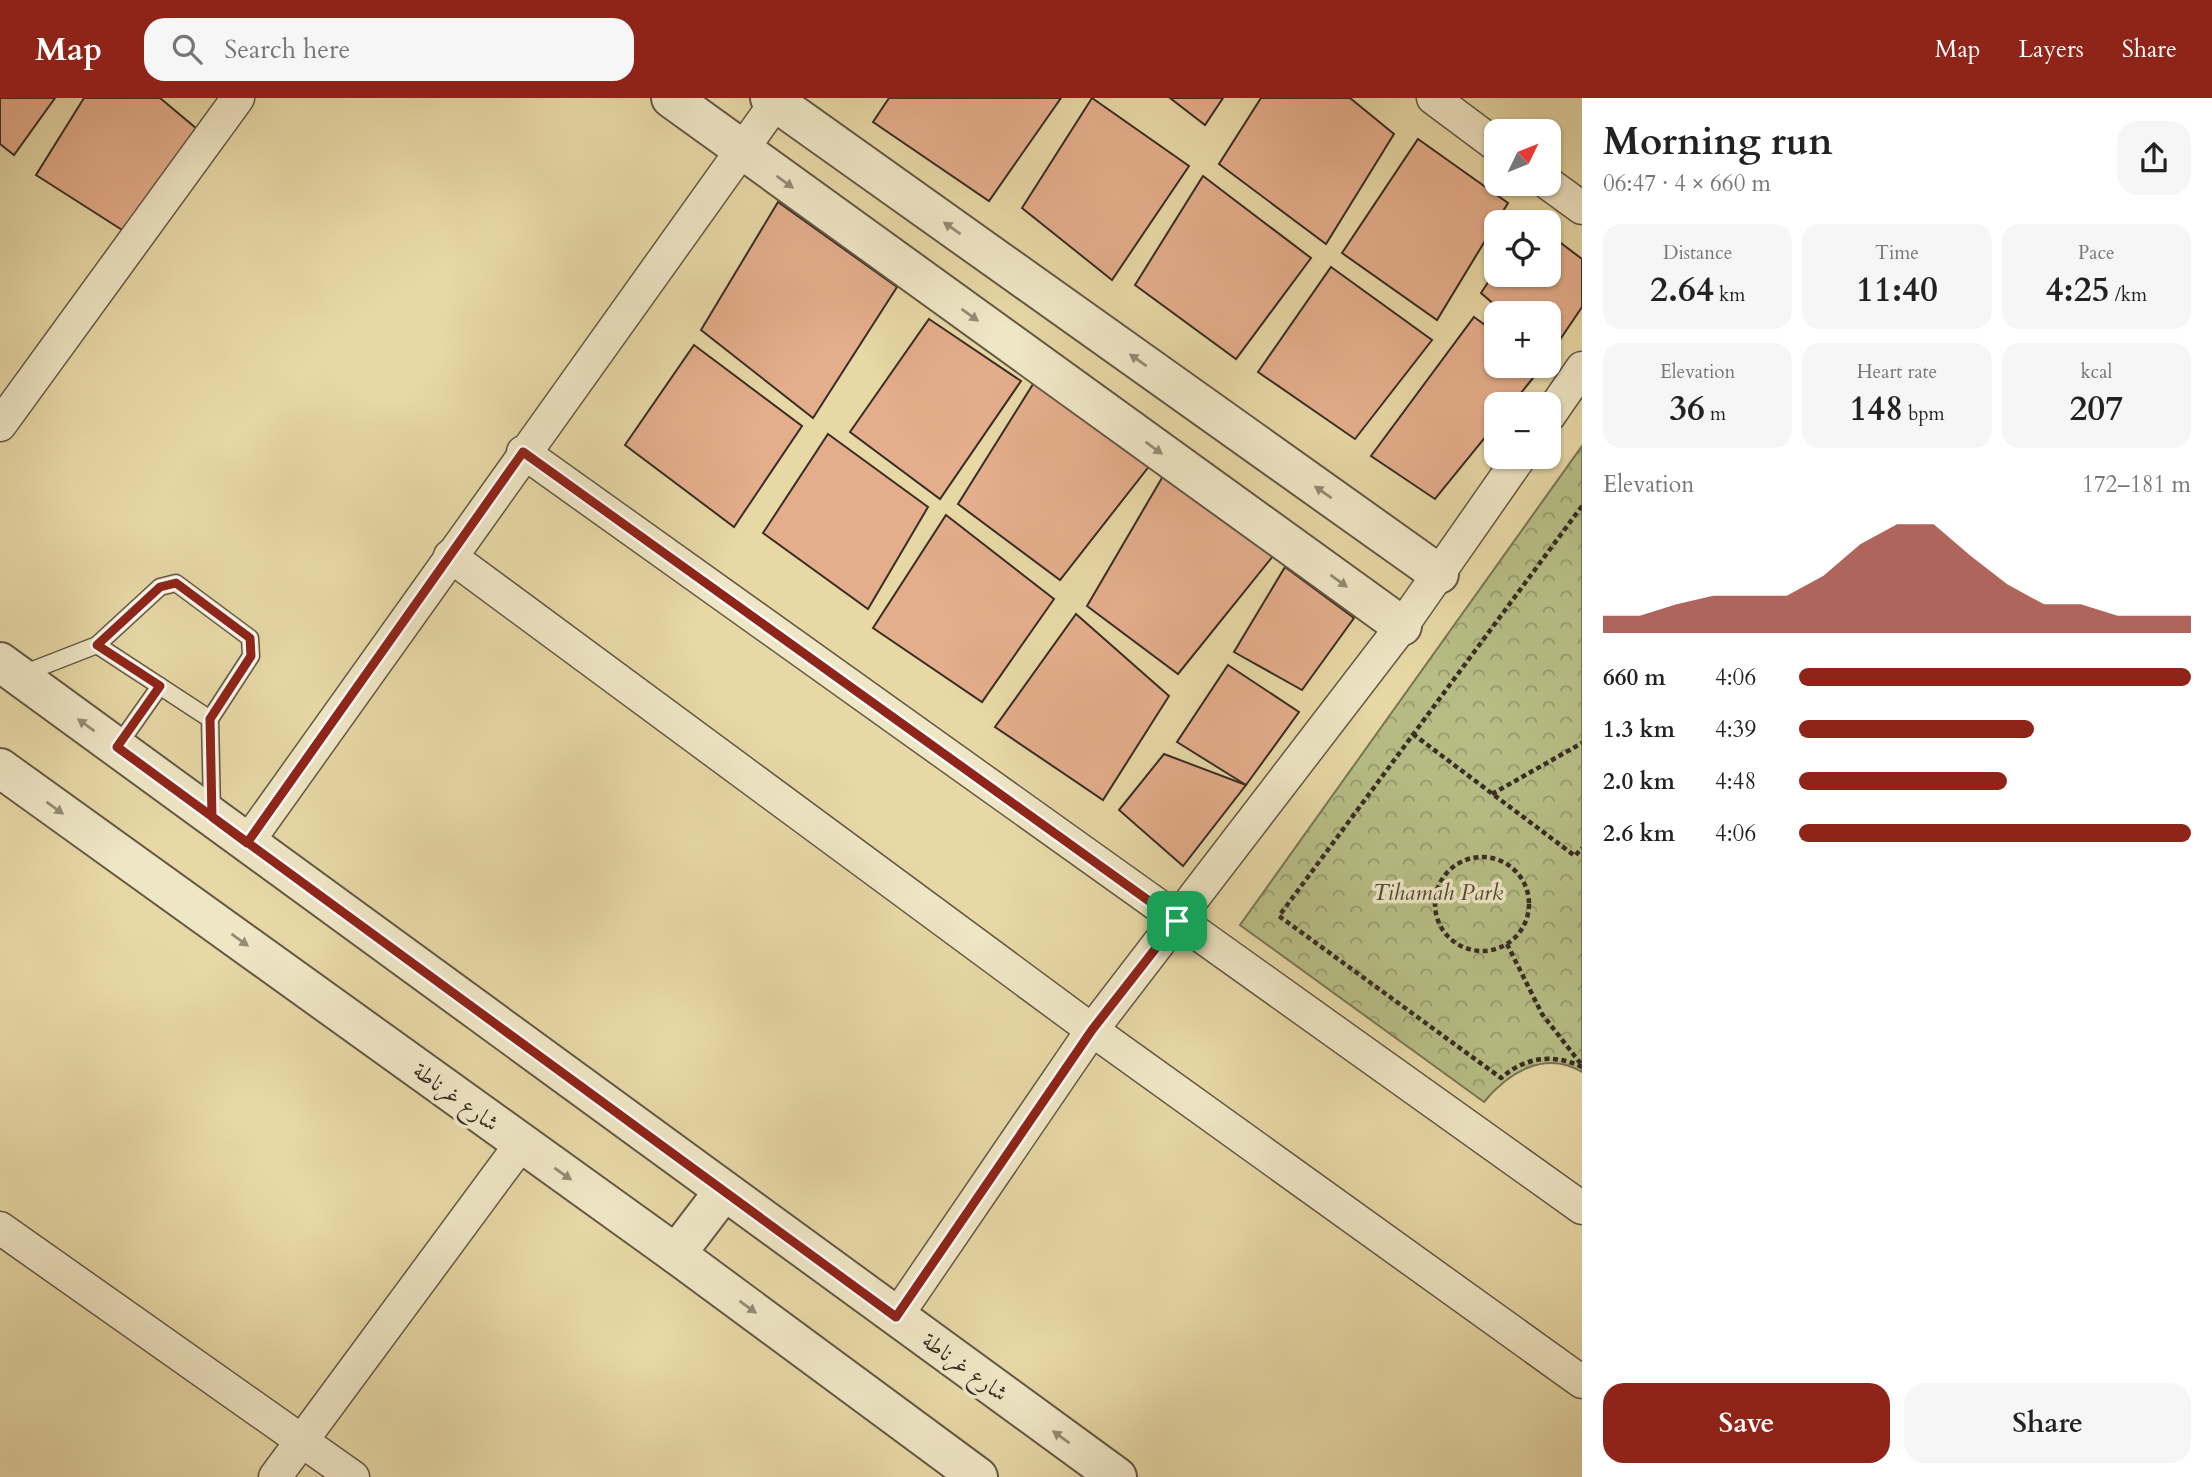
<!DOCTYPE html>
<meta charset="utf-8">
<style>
:root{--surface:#fff;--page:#f6f6f6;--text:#222;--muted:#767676;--accent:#8f2418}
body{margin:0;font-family:Cardo,Amiri,serif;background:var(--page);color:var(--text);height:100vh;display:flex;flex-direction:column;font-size:26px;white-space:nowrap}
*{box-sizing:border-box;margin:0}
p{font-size:23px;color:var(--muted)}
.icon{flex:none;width:38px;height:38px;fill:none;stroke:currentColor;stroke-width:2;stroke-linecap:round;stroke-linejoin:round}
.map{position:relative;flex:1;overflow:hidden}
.drawer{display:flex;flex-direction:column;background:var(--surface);width:630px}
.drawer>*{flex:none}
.needle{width:46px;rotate:47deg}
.buttons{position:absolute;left:1484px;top:21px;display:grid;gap:14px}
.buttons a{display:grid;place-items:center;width:77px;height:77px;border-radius:14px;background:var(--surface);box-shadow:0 2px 5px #0004;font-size:35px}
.pin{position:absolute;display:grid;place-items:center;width:60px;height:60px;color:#fff;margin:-30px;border-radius:14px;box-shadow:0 4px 10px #0006}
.round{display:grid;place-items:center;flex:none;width:74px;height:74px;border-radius:21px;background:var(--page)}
.head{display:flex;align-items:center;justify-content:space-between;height:119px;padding:0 21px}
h1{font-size:38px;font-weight:800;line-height:52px}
.stats{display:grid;grid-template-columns:repeat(3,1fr);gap:10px;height:119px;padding:7px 21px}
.stats div{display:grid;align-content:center;border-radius:18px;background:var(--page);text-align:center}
.stats b{font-size:35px;font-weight:800}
.stats small{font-size:19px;font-weight:400}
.stats p{font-size:19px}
.chart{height:196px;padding:14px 21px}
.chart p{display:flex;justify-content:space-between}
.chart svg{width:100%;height:126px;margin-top:7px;fill:var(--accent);opacity:.7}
.cta{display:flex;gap:14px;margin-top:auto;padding:14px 21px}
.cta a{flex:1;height:80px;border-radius:21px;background:var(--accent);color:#fff;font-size:28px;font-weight:800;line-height:80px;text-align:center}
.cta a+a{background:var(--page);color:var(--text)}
ul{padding:0 21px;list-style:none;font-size:23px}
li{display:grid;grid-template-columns:112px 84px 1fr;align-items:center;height:52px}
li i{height:18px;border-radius:9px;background:var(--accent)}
header{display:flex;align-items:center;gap:42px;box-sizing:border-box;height:98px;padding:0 35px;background:var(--accent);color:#fff}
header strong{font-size:33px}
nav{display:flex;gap:38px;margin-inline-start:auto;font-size:24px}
.search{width:490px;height:63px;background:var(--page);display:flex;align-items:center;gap:18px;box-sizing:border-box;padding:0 24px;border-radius:21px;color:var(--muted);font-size:26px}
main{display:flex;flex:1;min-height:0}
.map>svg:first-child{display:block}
</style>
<header>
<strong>Map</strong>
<div class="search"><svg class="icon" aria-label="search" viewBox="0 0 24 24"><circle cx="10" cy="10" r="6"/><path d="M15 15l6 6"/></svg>Search here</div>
<nav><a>Map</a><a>Layers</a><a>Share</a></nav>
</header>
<main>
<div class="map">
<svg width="1582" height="1379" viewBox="0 0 1582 1379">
<defs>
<pattern id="park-crowns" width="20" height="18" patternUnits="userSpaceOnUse" patternTransform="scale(1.75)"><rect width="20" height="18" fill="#b7be86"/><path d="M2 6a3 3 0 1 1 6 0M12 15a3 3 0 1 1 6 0" fill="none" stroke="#969b6d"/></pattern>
</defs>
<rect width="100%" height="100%" fill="#e7d8a6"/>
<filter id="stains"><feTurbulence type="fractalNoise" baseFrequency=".00286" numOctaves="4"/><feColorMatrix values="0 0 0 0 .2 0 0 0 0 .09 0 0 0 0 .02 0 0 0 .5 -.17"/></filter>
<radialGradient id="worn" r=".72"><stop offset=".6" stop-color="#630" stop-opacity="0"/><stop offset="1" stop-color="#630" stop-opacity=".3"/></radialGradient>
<!-- park -->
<path fill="url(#park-crowns)" stroke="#787656" stroke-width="2" d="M1582,348V974C1545,952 1509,974 1484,1004L1240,827Z"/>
<!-- building -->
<g fill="#e4ad8b" stroke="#392d25" stroke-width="2">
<path d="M0,0H55L14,57L0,46Z"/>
<path d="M84,0H160L203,36L130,137L36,77Z"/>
<path d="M889,0H1061L989,103L873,24Z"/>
<path d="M1092,0L1189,68L1112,182L1022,110Z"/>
<path d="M1170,0H1223L1205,27Z"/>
<path d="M1261,0H1350L1394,36L1326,146L1219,66Z"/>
<path d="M1418,41L1508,105L1437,222L1342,155Z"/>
<path d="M1203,78L1311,160L1236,261L1135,187Z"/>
<path d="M778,104L897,189L813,320L701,232Z"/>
<path d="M1549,136L1582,161V209L1551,255L1549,215H1504L1481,195L1496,172V177H1549Z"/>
<path d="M1331,169L1432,242L1355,341L1258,274Z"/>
<path d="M1474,219L1496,235V268L1542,269L1512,306H1496V326L1435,401L1371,358Z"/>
<path d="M929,221L1021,283L940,401L850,334Z"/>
<path d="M694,247L802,328L734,429L625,347Z"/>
<path d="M1035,283L1154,362L1060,482L958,406Z"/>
<path d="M828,336L928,409L868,511L763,435Z"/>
<path d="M1166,373L1273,458L1178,576L1087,508Z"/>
<path d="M946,417L1054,501L982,604L873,530Z"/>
<path d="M1285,469L1354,520L1302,592L1234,554Z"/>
<path d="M1076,516L1169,598L1103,702L995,629Z"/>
<path d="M1228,567L1299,614L1246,687L1177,644Z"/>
<path d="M1164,656L1246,687L1183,768L1119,712Z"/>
</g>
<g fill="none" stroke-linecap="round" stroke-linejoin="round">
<defs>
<g id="service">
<path d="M97,547L160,489L176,485L250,540L251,558L210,621"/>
<path d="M20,577L97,547L210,621L212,713"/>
<path d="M117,649L160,588"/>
</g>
<g id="minor">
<path d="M1433,0L1496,47"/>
<path d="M1549,86L1582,110"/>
<path d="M1549,318L1582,270"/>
<path d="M0,327L238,0"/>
<path d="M523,354L1582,1110"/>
<path d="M450,458L1092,932L1582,1284"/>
<path d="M247,745L779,0"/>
<path d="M0,1130L353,1379"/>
<path d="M896,1219L1092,932L1402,528L1520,359"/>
<path d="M275,1379L521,1046"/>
</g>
<g id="tertiary">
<path d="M671,0L1402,528"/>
<path d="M770,0L1439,476"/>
<path d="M0,564L1117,1379"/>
<path d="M0,670L676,1156L978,1379"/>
<path d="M676,1156L724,1093"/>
</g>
</defs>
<!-- service casing -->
<use href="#service" stroke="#645845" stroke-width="19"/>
<!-- minor casing -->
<use href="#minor" stroke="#645845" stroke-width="35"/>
<!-- tertiary casing -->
<use href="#tertiary" stroke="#645845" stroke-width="42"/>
<!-- path -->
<g stroke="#392d25" stroke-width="4.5" stroke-dasharray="5 3.5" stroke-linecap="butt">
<path d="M1582,408L1279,818L1501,980C1525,959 1553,955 1582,969"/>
<path d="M1413,636L1575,758L1582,750"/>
<path d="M1492,696L1582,645"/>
<circle cx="1482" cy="806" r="47"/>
<path d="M1507,846L1542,916L1581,966"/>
</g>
<!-- service -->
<use href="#service" stroke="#efe6c5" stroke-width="16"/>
<!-- minor -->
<use href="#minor" stroke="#efe6c5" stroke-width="32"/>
<!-- tertiary -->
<use href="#tertiary" stroke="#efe6c5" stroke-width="38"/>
</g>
<!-- one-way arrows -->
<defs><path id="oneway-solid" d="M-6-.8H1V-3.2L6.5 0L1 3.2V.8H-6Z" transform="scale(1.75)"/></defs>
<g fill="#948a75">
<use href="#oneway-solid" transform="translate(785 84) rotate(36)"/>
<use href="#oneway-solid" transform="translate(952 130) rotate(-145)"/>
<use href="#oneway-solid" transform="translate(970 217) rotate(36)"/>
<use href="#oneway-solid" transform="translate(1138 262) rotate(-145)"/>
<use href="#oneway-solid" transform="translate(1154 350) rotate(36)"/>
<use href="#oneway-solid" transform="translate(1323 394) rotate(-145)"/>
<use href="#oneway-solid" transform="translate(1339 483) rotate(36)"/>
<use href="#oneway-solid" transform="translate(86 627) rotate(-144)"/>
<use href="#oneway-solid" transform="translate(55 710) rotate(36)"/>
<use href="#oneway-solid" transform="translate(240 842) rotate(36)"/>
<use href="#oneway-solid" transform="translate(563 1076) rotate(35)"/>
<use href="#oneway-solid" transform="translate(748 1209) rotate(36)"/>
<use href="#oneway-solid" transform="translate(1061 1339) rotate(-144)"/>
</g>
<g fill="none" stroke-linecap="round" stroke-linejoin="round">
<defs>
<path id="route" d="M1177,823L523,354L247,745L212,719L210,621L251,558L250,540L176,485L160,489L97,547L160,588L117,649L896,1219L1092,932L1177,823"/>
</defs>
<!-- route casing -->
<use href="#route" stroke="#fff" stroke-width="14"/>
<!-- route -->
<use href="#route" stroke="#8f2418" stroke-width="9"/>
</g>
<g text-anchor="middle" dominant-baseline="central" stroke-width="7" stroke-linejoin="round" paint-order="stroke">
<!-- park labels -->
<g font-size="23" font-style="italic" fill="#524a38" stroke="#efe6c5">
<text x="1438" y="794">Tihamah Park</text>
</g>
<!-- street labels -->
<g font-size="23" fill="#392d25" stroke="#efe6c5">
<text transform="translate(456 999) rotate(36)">شارع غرناطة</text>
<text transform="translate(965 1269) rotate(36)">شارع غرناطة</text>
</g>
</g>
<rect width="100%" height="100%" filter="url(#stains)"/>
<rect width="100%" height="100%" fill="url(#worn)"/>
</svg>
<div class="buttons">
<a><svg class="needle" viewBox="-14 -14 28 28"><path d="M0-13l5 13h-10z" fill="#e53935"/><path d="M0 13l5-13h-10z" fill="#767676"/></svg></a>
<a><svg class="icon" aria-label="locate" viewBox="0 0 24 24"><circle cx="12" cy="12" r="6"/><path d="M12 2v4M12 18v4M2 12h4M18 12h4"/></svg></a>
<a>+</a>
<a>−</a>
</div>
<div class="pin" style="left:1177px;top:823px;background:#1e9e55"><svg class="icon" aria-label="arrive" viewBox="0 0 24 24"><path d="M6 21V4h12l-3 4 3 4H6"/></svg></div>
</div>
<section class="drawer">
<div class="head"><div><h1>Morning run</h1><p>06:47 · 4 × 660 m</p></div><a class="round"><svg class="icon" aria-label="share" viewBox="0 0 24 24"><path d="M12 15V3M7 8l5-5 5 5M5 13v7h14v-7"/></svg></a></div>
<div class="stats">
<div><p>Distance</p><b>2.64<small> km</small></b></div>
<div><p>Time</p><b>11:40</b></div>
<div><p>Pace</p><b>4:25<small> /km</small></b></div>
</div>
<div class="stats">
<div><p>Elevation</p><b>36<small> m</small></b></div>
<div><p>Heart rate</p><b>148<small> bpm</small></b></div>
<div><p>kcal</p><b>207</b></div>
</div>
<div class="chart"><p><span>Elevation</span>172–181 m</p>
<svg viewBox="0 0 160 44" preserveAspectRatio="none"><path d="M0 44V38L10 38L20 34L30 31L40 31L50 31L60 24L70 13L80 6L90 6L100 17L110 27L120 34L130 34L140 38L150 38L160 38V44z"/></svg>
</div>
<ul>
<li><b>660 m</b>4:06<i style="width:100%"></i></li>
<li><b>1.3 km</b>4:39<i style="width:60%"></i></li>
<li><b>2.0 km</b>4:48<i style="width:53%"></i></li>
<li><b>2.6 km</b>4:06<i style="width:100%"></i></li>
</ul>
<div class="cta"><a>Save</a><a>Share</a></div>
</section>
</main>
